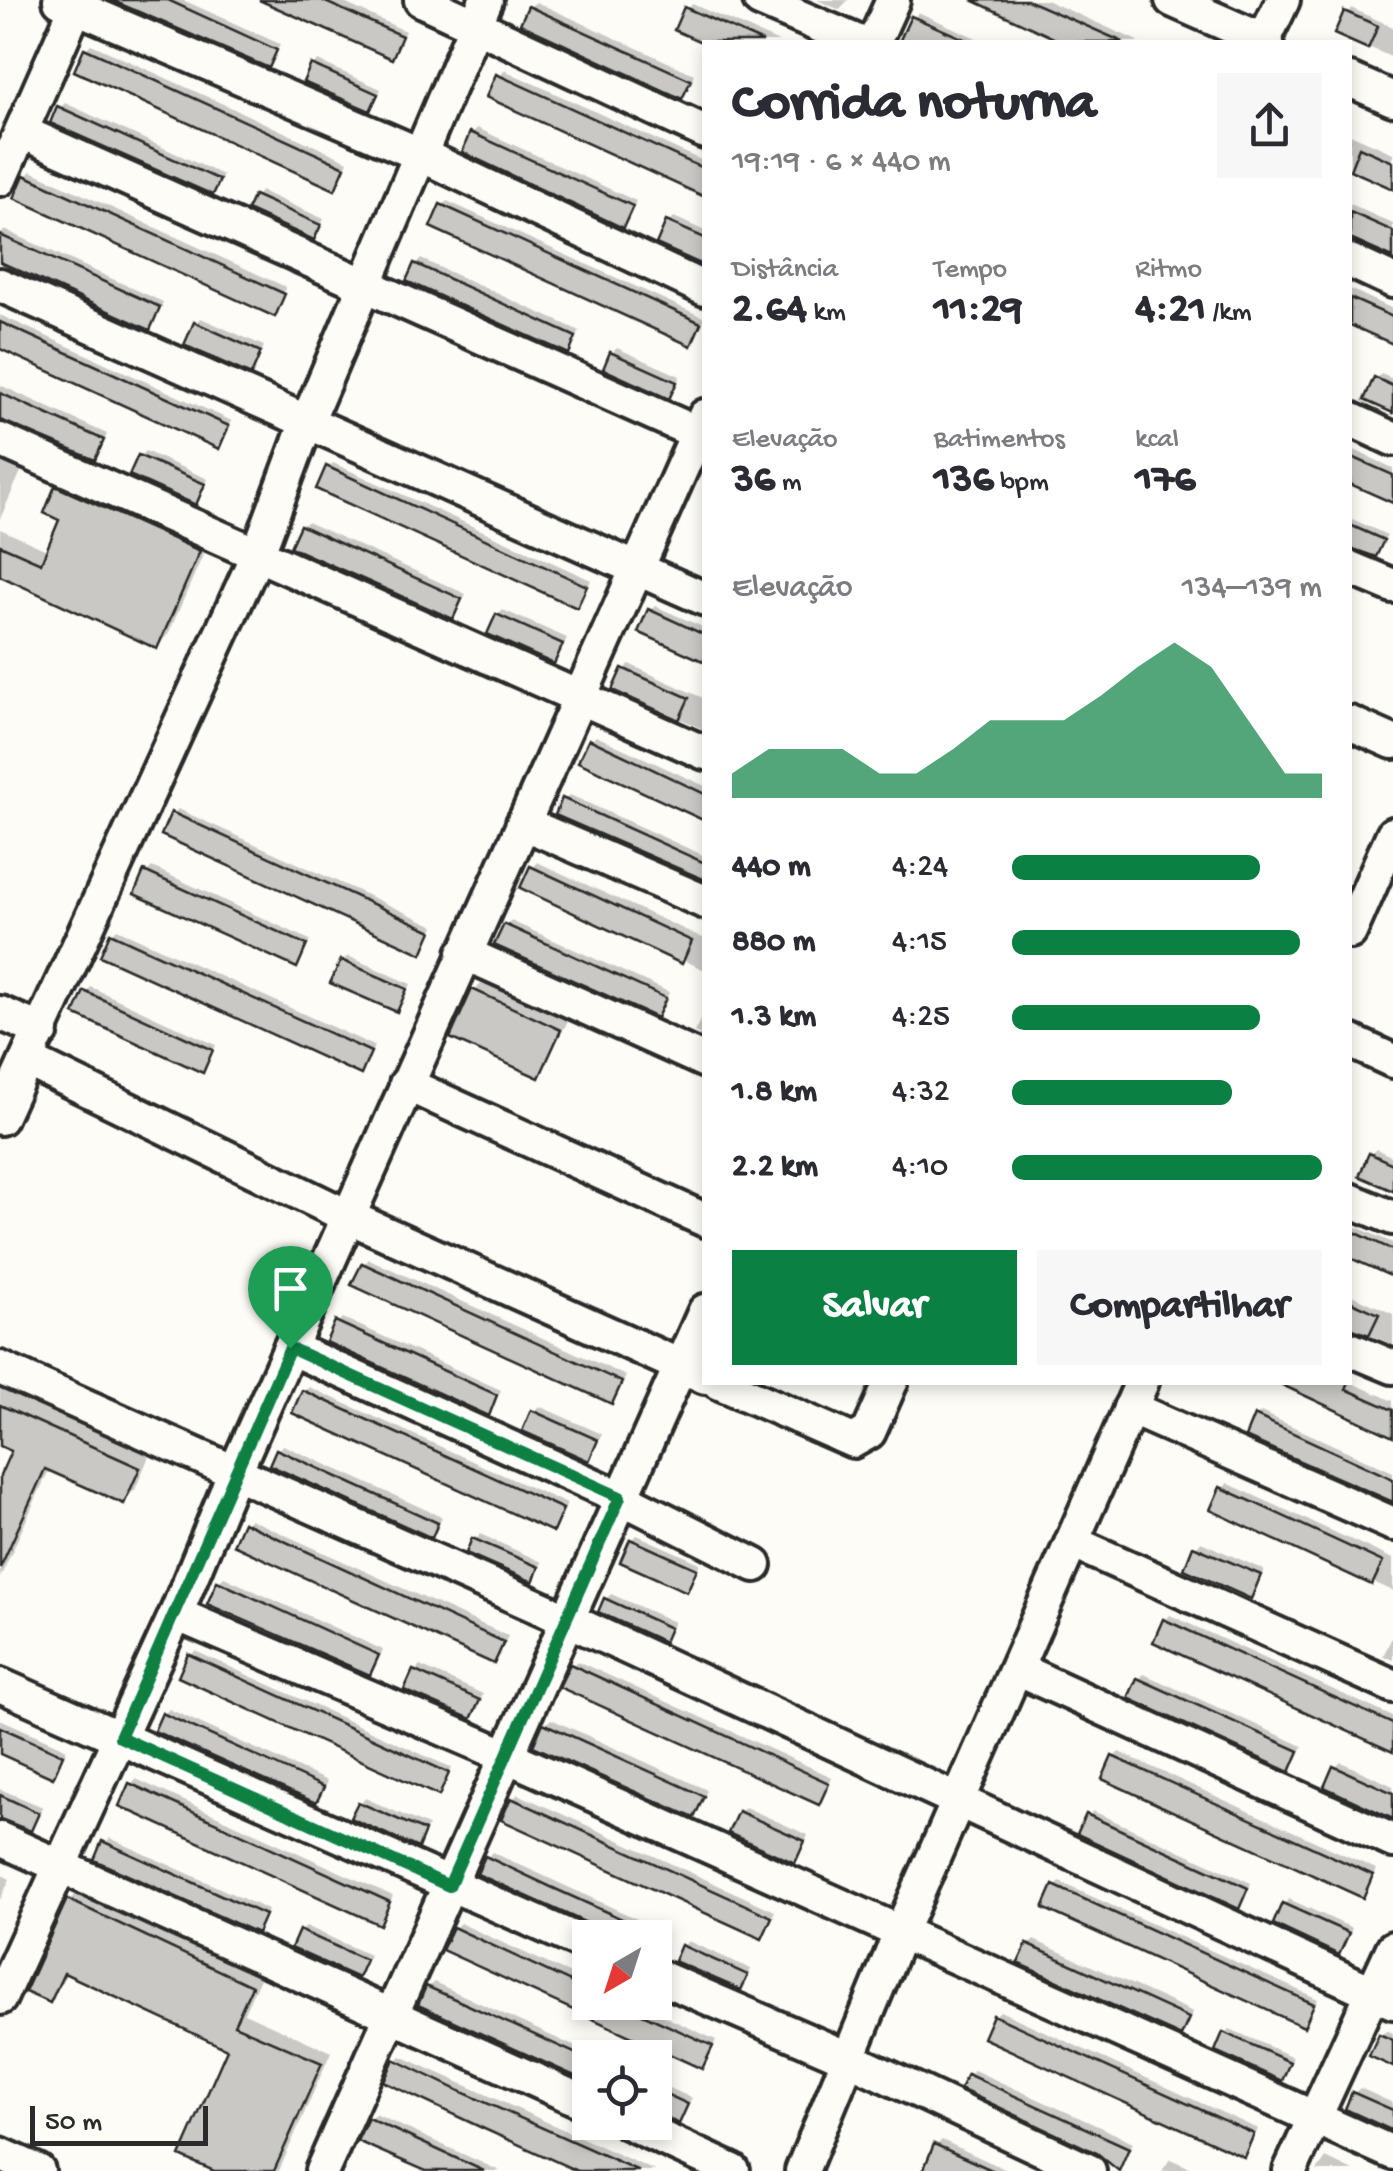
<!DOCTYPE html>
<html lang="pt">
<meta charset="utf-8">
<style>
:root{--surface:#fff;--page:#f7f7f7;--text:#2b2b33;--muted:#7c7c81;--accent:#0b8043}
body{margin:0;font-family:"Gochi Hand",sans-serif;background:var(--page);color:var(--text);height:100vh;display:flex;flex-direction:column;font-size:38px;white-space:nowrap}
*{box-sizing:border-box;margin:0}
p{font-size:32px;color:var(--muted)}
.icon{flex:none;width:55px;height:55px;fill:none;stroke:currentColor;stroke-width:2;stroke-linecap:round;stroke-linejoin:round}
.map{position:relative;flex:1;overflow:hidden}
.details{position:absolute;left:702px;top:40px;width:650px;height:1345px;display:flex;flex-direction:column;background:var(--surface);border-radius:0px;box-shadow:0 5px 15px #0003}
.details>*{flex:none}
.needle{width:65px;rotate:219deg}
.tools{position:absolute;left:572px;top:1920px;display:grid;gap:20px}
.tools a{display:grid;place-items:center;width:100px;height:100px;border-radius:0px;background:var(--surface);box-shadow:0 5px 15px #0003;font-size:50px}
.scale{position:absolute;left:30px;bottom:25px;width:178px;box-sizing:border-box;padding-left:10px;border:5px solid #2b2b2b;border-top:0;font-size:28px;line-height:35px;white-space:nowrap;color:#2b2b2b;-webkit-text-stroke:8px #fdfcf7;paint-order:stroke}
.pin{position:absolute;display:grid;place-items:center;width:85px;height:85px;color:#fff;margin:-102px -42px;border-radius:50% 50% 50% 0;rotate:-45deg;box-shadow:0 0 10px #0007}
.pin .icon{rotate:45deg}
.round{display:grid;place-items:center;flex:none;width:105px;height:105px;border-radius:0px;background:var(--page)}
.summary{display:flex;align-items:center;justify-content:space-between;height:170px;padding:0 30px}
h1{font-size:55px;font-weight:700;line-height:75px}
.figures{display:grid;grid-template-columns:repeat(3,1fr);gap:15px;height:170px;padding:10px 30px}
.figures div{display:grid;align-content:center}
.figures b{font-size:42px;font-weight:700}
.figures small{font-size:28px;font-weight:400}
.figures p{font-size:28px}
.chart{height:280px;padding:20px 30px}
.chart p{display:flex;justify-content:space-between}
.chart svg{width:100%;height:180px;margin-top:10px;fill:var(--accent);opacity:.7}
.action{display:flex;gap:20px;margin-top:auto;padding:20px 30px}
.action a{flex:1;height:115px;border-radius:0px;background:var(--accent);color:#fff;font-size:40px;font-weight:700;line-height:115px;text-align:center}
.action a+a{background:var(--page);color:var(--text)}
ul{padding:0 30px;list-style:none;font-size:32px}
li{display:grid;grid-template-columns:160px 120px 1fr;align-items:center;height:75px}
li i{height:25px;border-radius:12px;background:var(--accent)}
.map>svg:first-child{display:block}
</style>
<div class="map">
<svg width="1393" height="2171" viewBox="0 0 1393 2171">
<rect width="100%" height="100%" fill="#fdfcf7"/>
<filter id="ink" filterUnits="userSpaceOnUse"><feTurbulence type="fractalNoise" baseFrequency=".01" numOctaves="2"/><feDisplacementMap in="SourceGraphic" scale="20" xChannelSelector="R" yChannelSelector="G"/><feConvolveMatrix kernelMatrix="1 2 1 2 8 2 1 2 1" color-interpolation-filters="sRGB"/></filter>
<g filter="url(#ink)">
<!-- shadow -->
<g fill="#0003">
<path d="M117,0H183L280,44L268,65Z"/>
<path d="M268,0H338L405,31L391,56Z"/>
<path d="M817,0H848L840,10Z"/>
<path d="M977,0H1046L1140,42H1070Z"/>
<path d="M536,2L694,74L687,91L682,96L530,7Z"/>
<path d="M692,4L779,42H708L677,29Z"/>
<path d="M1351,8L1393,27V58L1337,33Z"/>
<path d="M918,12L985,42H916L904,37Z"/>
<path d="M91,44L348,161L340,181L334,187L86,49Z"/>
<path d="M318,61L381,89L375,103L369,108L313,66Z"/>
<path d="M504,70L705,162V194L490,95Z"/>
<path d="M65,103L223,175L218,187L213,192L60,108Z"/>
<path d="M477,128L636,201L628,220L623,225L472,134Z"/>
<path d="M1350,134L1393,153V185L1350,166Z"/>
<path d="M31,171L286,287L275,311L26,176Z"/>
<path d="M261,191L324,219L318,232L313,237L256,196Z"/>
<path d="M447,201L705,318L696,338L690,344L442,206Z"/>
<path d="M1350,204L1393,224V250L1350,236Z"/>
<path d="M674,217L705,231V263L669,223Z"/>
<path d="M5,230L163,302L155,322L150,327L0,259V235Z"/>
<path d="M421,259L580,331L573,346L568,351L416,264Z"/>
<path d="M1350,289L1393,309V341L1350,321Z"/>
<path d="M0,315L232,421L223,441L218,446L0,347Z"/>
<path d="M201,318L264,346L256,367L250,372L196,323Z"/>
<path d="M617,348L680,376L674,391L669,396L612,353Z"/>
<path d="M1381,374L1393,379V410L1376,379Z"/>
<path d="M0,385L107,434L99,452L94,457L0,416Z"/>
<path d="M0,445L27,458L0,519Z"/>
<path d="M1350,448L1393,468V500L1350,480Z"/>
<path d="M145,451L208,479L200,497L195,502L140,456Z"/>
<path d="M333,463L591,580L582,600L577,605L328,468Z"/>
<path d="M69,476L210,539L168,635L156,646L0,574V529L49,551L62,519L57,488Z"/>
<path d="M1350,518L1387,535L1375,554L1350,546Z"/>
<path d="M307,522L466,594L458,611L453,616L302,527Z"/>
<path d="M655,606L705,628V660L650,611Z"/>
<path d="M503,610L567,638L559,656L553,661L498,615Z"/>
<path d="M629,664L705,699V730L615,689Z"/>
<path d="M596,736L705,786V817L591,741Z"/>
<path d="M570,795L705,856V879L564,800Z"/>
<path d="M178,809L435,926L426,946L421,951L173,814Z"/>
<path d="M537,862L705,939V970L523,887Z"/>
<path d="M152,867L310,940L301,960L296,965L147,872Z"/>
<path d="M511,921L669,992L662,1010L657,1015L506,926Z"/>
<path d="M117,929L374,1046L366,1067L361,1072L112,934Z"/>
<path d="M348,956L411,984L402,1004L397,1009L343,961Z"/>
<path d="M482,982L568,1021L539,1075L474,991Z"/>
<path d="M91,987L216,1045L207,1065L202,1070L86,993Z"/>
<path d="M705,1011V1037L694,1032Z"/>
<path d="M1376,1149L1393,1157V1189L1371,1154Z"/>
<path d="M1350,1224L1393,1243V1275L1350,1255Z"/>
<path d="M369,1259L626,1376L617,1396L612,1402L364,1264Z"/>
<path d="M1350,1294L1393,1314V1345L1350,1326Z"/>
<path d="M343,1318L501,1390L493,1408L488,1413L338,1323Z"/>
<path d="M1283,1382H1350L1393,1401V1433Z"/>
<path d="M309,1387L567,1504L558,1524L553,1529L304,1392Z"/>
<path d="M0,1388L149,1456L135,1490L123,1501L50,1468L0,1578V1469L5,1471L14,1450L0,1443Z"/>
<path d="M539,1406L602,1434L593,1453L588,1458L534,1411Z"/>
<path d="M1261,1412L1393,1472V1501L1256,1417Z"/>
<path d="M283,1445L442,1517L437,1530L431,1535L278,1450Z"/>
<path d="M1227,1483L1393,1559V1591L1213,1509Z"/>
<path d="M250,1519L508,1636L499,1656L494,1661L245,1524Z"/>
<path d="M480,1534L542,1562L537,1574L532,1579L469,1551Z"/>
<path d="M637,1535L700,1563L691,1584L686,1589L632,1540Z"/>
<path d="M1201,1542L1264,1570L1255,1590L1250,1596L1196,1547Z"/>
<path d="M224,1577L383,1650L375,1667L369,1672L219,1582Z"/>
<path d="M611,1594L674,1622L669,1634L663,1639L606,1599Z"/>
<path d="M1170,1615L1393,1717V1749L1165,1620Z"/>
<path d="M1393,1635V1660L1383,1656Z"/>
<path d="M195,1651L452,1768L443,1788L438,1793L190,1656Z"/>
<path d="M577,1661L832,1777L823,1797L818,1802L572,1666Z"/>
<path d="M420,1666L483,1694L476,1711L471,1716L415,1671Z"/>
<path d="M1144,1674L1303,1746L1295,1764L1290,1769L1139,1679Z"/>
<path d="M169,1709L327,1781L321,1795L316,1800L164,1714Z"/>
<path d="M0,1719L67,1749L58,1770L53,1775L0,1751Z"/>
<path d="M551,1719L707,1790L699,1810L694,1815L546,1724Z"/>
<path d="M1119,1752L1376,1869L1368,1890L1362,1895L1114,1757Z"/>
<path d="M1341,1762L1393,1786V1812L1335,1768Z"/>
<path d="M136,1779L393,1896L384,1917L379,1922L131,1784Z"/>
<path d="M0,1789L43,1807L31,1828L0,1817Z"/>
<path d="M518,1794L775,1911L766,1931L761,1936L513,1799Z"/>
<path d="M365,1798L428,1826L422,1840L417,1845L360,1803Z"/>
<path d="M745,1807L808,1835L800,1855L795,1860L740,1812Z"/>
<path d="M1093,1811L1251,1883L1244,1901L1239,1906L1088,1816Z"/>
<path d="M110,1838L268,1910L262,1925L257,1930L105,1843Z"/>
<path d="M492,1852L650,1925L645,1938L487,1858Z"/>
<path d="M0,1874L10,1879L0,1900Z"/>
<path d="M1060,1882L1318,1999L1308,2019L1303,2024L1055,1887Z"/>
<path d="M81,1889L262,1974L244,2013L331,2052L279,2171H221L230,2047L68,1972L49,2000L69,1901Z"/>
<path d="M1289,1899L1352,1928L1344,1947L1338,1952L1284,1904Z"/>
<path d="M460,1923L590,1983V2002H633L716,2040L707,2061L702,2066L455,1928Z"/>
<path d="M306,1926L369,1955L362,1970L357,1975L301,1932Z"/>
<path d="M1034,1940L1193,2012L1186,2028L1181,2033L1029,1945Z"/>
<path d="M688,1941L751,1969L746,1982L740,1987L683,1946Z"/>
<path d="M434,1982L591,2054L584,2070L579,2075L428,1987Z"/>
<path d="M1000,2011L1258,2129L1249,2149L1244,2154L995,2016Z"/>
<path d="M1230,2029L1293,2057L1286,2073L1281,2078L1225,2034Z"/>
<path d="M1386,2030L1393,2033V2065L1381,2035Z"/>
<path d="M401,2056L655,2171H584L396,2061Z"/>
<path d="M974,2070L1133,2142L1124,2162L1119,2167L969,2075Z"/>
<path d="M655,2082L692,2098L679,2121L655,2112Z"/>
<path d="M1360,2088L1393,2103V2131L1354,2093Z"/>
<path d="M375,2114L500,2171H430L370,2119Z"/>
<path d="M942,2140L1009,2171H939L936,2146Z"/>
<path d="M1326,2158L1353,2171H1317Z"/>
<path d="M1170,2159L1198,2171H1162Z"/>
</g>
<!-- building -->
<g fill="#c9c8c4" stroke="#2b2b2b" stroke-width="2.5">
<path d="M111,0H168L277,50L269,68Z"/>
<path d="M259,0H321L402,36L392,59Z"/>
<path d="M972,0H1027L1123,42H1062Z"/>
<path d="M528,6L691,80L682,99L520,24Z"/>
<path d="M684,7L718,22L763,42H701L674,30Z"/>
<path d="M1344,11L1378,26L1368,49L1334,34Z"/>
<path d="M911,16L971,42H899Z"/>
<path d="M84,48L345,167L335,190L74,71Z"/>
<path d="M311,64L378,94L370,111L303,82Z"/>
<path d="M496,74L705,169V197L486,97Z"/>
<path d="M57,106L220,180L213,195L50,123Z"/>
<path d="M470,132L633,206L623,228L462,152Z"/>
<path d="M1359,147L1393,162V189L1350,170Z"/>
<path d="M24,175L285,294L275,317L14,198Z"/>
<path d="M254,195L321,225L314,240L247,210Z"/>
<path d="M440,204L701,323L691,346L430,227Z"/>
<path d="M1350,212L1393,231V258L1350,239Z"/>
<path d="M666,221L705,238V266L656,244Z"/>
<path d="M0,235L160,307L150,330L0,262Z"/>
<path d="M414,263L576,337L569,354L406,281Z"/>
<path d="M1350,298L1393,317V344L1350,325Z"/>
<path d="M0,322L229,426L219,449L0,349Z"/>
<path d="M194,322L261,352L251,375L184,345Z"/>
<path d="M610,352L677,382L669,399L603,369Z"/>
<path d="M1374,377L1393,386V413L1364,400Z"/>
<path d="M0,393L104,440L95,460L0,420Z"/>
<path d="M138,455L205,484L196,505L129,475Z"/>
<path d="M1350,456L1393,475V503L1350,484Z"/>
<path d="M326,466L587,586L577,608L316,489Z"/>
<path d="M55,486L200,551L157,649L0,576V545L41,563L59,520L44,513Z"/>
<path d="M300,525L462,599L453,619L290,547Z"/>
<path d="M1350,525L1384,540L1376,557L1350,548Z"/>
<path d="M648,609L705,635V662L638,632Z"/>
<path d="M496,614L563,644L554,664L487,634Z"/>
<path d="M622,668L689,698L679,720L612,690Z"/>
<path d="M589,739L705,794V821L578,762Z"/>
<path d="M562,798L705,863V880L555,815Z"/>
<path d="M171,812L432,931L422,954L161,835Z"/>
<path d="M530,866L692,941L682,964L520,888Z"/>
<path d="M144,871L307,945L297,968L134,894Z"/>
<path d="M504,924L666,998L657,1018L494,945Z"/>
<path d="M110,933L371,1052L361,1075L100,956Z"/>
<path d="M341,960L407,989L397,1012L330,983Z"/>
<path d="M472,989L561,1030L539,1078L450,1038Z"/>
<path d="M84,991L213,1050L203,1073L74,1014Z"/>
<path d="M1369,1153L1393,1164V1191L1359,1176Z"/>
<path d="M1350,1230L1393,1250V1277L1350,1258Z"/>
<path d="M362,1263L622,1382L612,1404L351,1285Z"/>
<path d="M1350,1301L1379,1314L1369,1335L1350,1328Z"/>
<path d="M335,1321L497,1395L489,1416L326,1342Z"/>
<path d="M1276,1382H1349L1346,1389L1393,1410V1437Z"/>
<path d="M302,1390L563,1509L553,1532L292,1413Z"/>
<path d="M0,1405L140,1468L124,1504L45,1469L0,1568V1476L11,1451L0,1446Z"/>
<path d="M531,1410L598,1440L589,1461L522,1431Z"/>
<path d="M1254,1415L1393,1479V1502L1245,1437Z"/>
<path d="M276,1449L438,1523L432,1538L269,1465Z"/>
<path d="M1220,1487L1383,1562L1372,1585L1210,1510Z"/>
<path d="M243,1522L504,1642L494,1664L233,1545Z"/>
<path d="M472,1538L539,1567L533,1582L466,1553Z"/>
<path d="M630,1539L697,1569L687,1592L620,1562Z"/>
<path d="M1193,1546L1261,1575L1251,1599L1184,1569Z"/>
<path d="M217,1581L379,1655L370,1675L207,1604Z"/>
<path d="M604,1598L670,1628L664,1642L598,1612Z"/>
<path d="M1163,1619L1393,1724V1752L1153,1642Z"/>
<path d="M188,1654L449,1773L439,1796L178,1677Z"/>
<path d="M570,1664L829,1783L819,1805L559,1687Z"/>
<path d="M413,1670L480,1700L471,1719L404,1690Z"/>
<path d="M1137,1678L1299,1751L1290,1772L1128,1698Z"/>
<path d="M162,1713L324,1787L316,1803L154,1731Z"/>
<path d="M543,1723L704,1796L694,1818L533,1746Z"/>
<path d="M0,1727L63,1755L53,1778L0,1754Z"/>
<path d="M1112,1756L1373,1875L1363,1898L1102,1779Z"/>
<path d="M1333,1766L1393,1793V1819L1324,1787Z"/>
<path d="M129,1783L390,1902L380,1925L119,1806Z"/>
<path d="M0,1795L39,1813L31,1831L0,1819Z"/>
<path d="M511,1798L772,1917L762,1939L501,1820Z"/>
<path d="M358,1802L425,1831L418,1848L350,1818Z"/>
<path d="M738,1811L805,1841L795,1863L728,1833Z"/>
<path d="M1086,1814L1248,1888L1239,1909L1077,1834Z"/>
<path d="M102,1841L265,1915L257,1933L94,1860Z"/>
<path d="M485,1856L551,1887L664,1938H608L598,1928L477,1874Z"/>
<path d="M1053,1885L1314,2004L1304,2027L1043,1908Z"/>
<path d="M67,1899L252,1986L234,2025L322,2063L274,2171H214L180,2156L227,2049L64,1973L50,2003L25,1992Z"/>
<path d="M1282,1903L1349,1933L1339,1955L1273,1924Z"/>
<path d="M453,1927L590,1991V2002H616L713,2046L702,2069L442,1950Z"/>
<path d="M299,1930L366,1960L358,1978L291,1948Z"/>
<path d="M1027,1944L1189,2018L1181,2036L1018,1963Z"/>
<path d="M681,1945L748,1975L741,1990L674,1961Z"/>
<path d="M426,1986L588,2059L579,2078L418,2005Z"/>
<path d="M993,2015L1254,2134L1244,2157L983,2038Z"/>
<path d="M1223,2032L1290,2062L1282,2081L1215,2051Z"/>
<path d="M1379,2034L1393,2040V2067L1369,2056Z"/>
<path d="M394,2059L460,2091L639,2171H577L480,2127L384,2082Z"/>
<path d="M967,2074L1129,2148L1119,2171L1097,2153L960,2089Z"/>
<path d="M655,2089L688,2104L679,2124L655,2113Z"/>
<path d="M1352,2092L1393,2110V2131L1345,2109Z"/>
<path d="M368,2118L434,2148L484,2171H426L357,2141Z"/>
<path d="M934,2144L994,2171H923Z"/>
</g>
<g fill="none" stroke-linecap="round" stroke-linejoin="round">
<defs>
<g id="minor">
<path d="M60,0L419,154L705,289"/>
<path d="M421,0L705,132"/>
<path d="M760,0L858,42"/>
<path d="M1172,0L1267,42"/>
<path d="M874,42L893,0"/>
<path d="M1263,42L1283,0"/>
<path d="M1350,80L1393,99"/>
<path d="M22,132L697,433"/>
<path d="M0,179L79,0"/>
<path d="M1350,261L1393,281"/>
<path d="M0,285L705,599"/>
<path d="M1350,419L1393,439"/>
<path d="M0,440L705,753"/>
<path d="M1350,568L1393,586"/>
<path d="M1350,723L1393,742"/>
<path d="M523,823L705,902"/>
<path d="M1350,932L1393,834"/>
<path d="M464,953L705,1061"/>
<path d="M0,1013L42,1031"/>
<path d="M1350,1041L1393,1061"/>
<path d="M29,1061L349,1217L705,1377"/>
<path d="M406,1084L705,1220"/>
<path d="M0,1118L258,553L306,424L486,0"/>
<path d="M1350,1200L1393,1218"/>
<path d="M290,1348L620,1497L755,1565"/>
<path d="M1350,1349L1393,1367"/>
<path d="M0,1368L566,1619L1393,2002"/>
<path d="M718,1382L853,1441L869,1432L891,1382"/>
<path d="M1130,1408L1393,1524"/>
<path d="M1072,1542L1393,1686"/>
<path d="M176,1614L507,1756L1393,2153"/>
<path d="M1017,1669L1393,1841"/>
<path d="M0,1685L590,1946"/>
<path d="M0,1839L590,2105"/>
<path d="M655,1975L850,2059L1089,2171"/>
<path d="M0,1998L176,1614L234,1474L705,416"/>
<path d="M627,2122L733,2171"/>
<path d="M0,2154L38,2171"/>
<path d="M322,2171L705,1311"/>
<path d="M802,2171L901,1931L1142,1382"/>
<path d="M1290,2171L1393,1948"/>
</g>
</defs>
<!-- minor casing -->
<use href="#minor" stroke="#2b2b2b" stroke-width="40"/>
<!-- minor -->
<use href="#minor" stroke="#fdfcf7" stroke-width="32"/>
</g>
</g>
<g fill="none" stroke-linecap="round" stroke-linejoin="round" filter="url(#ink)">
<defs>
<path id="route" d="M290,1348L620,1497L449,1886L120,1737Z"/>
</defs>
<!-- route casing -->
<use href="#route" stroke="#fff" stroke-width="20"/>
<!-- route -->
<use href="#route" stroke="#0b8043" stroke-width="12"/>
</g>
</svg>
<div class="tools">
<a><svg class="needle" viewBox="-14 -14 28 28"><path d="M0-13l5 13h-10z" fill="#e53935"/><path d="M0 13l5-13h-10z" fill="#7c7c81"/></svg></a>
<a><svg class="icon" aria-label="locate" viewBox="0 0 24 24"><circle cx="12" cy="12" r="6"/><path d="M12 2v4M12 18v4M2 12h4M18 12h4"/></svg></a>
</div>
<div class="scale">50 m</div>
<div class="pin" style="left:290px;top:1348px;background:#1e9e55"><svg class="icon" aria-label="arrive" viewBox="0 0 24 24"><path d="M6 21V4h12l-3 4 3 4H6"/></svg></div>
<section class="details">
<div class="summary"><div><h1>Corrida noturna</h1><p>19:19 · 6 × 440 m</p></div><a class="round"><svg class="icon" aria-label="share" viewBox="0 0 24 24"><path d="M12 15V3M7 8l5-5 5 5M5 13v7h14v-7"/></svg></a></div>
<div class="figures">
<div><p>Distância</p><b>2.64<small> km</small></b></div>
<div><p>Tempo</p><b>11:29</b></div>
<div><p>Ritmo</p><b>4:21<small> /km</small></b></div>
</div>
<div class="figures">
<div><p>Elevação</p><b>36<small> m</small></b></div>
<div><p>Batimentos</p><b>136<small> bpm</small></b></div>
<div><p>kcal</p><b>176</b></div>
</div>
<div class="chart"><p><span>Elevação</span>134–139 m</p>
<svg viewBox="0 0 160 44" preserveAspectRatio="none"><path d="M0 44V38L10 32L20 32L30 32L40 38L50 38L60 32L70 25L80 25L90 25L100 19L110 12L120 6L130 12L140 25L150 38L160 38V44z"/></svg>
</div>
<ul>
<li><b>440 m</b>4:24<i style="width:80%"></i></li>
<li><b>880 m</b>4:15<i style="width:93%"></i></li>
<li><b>1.3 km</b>4:25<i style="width:80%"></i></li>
<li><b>1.8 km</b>4:32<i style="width:71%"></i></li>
<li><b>2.2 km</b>4:10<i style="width:100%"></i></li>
</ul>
<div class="action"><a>Salvar</a><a>Compartilhar</a></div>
</section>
</div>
